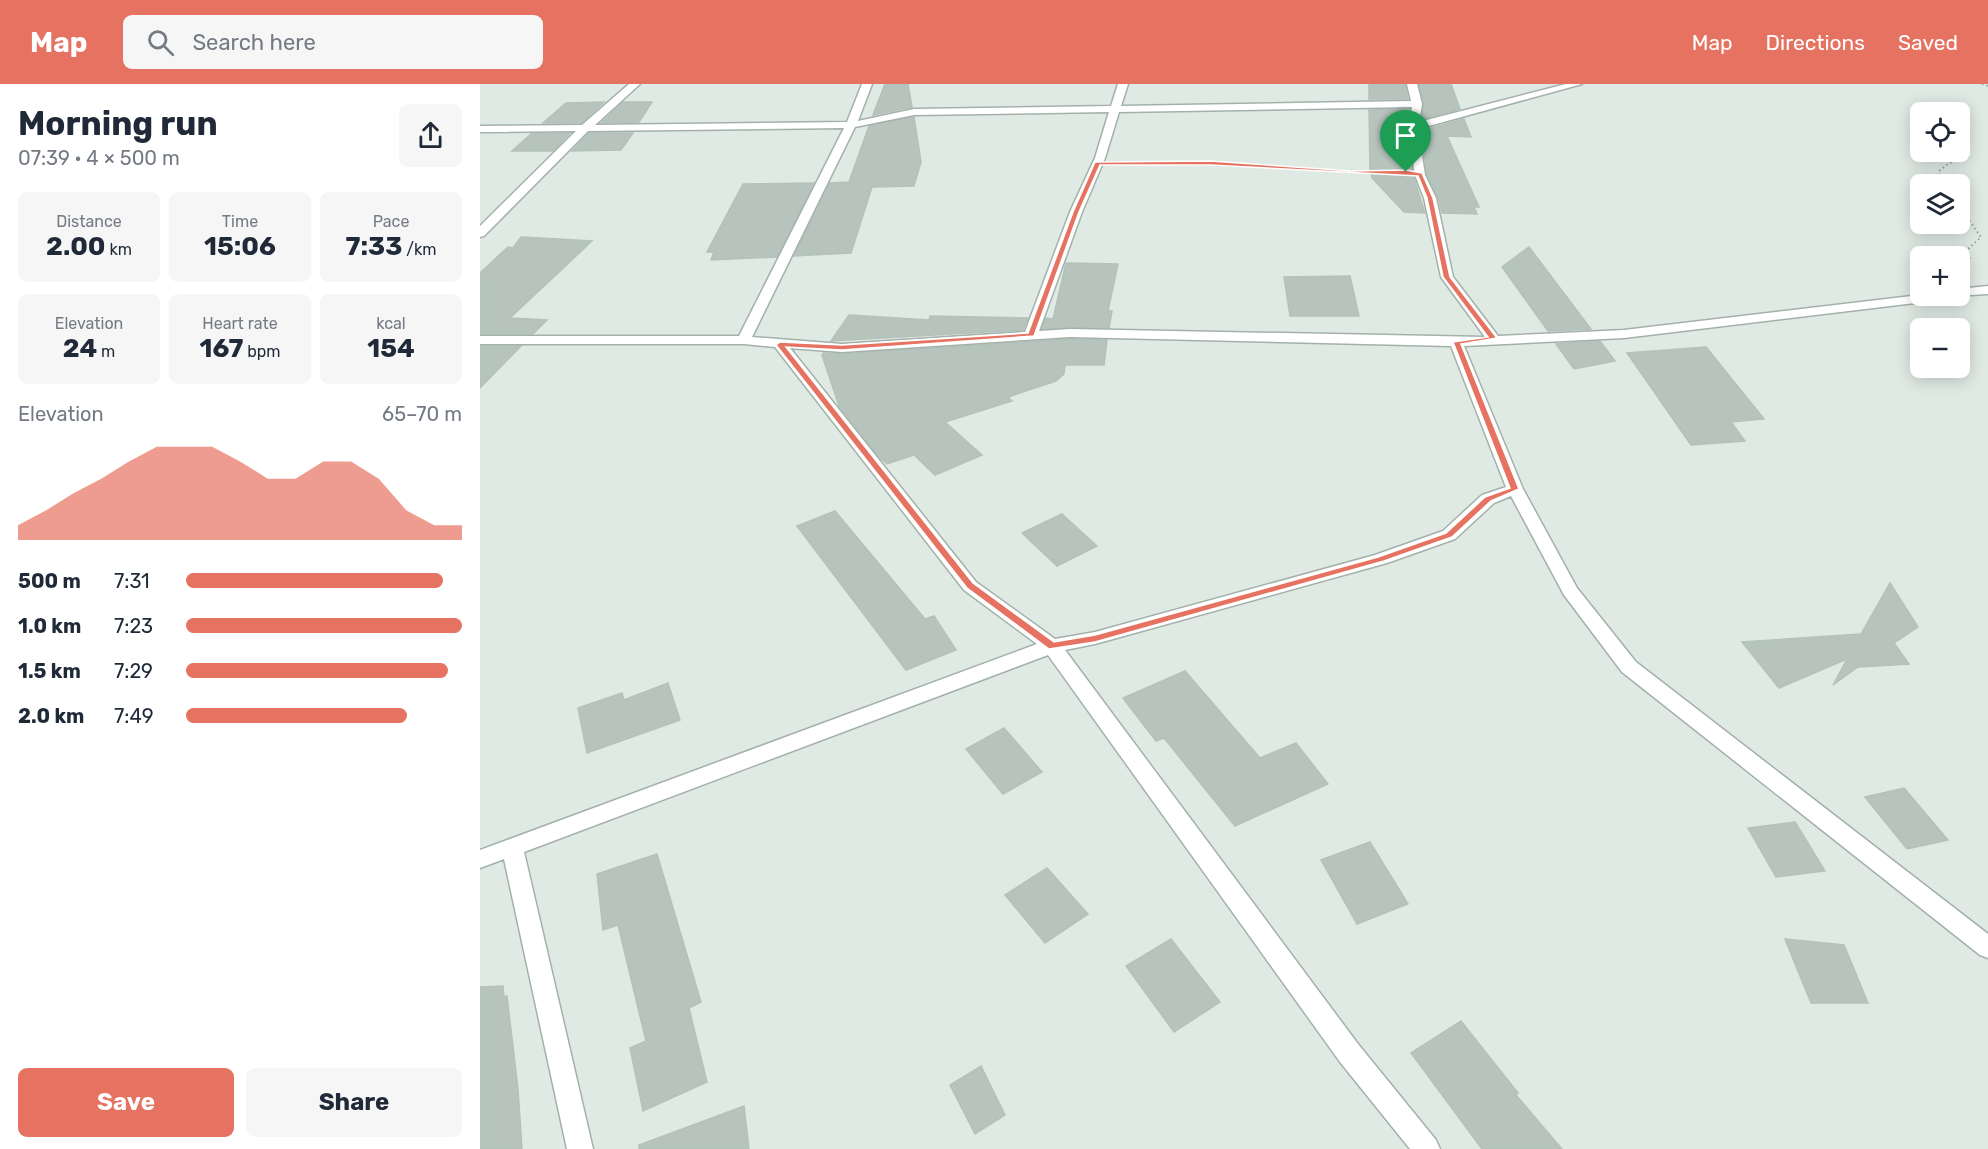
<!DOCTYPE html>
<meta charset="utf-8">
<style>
:root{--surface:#fff;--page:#f6f6f7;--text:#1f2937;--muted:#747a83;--accent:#e67361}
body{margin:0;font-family:Rubik,sans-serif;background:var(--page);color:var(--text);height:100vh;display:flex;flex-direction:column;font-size:22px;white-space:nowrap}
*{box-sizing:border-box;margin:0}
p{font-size:20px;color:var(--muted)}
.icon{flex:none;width:33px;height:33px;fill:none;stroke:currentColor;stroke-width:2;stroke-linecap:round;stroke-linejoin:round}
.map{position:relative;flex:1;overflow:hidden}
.side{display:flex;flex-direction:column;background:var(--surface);width:480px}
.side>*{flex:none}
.controls{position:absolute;left:1430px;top:18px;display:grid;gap:12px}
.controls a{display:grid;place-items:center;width:60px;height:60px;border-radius:9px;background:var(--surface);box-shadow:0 3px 15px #0003;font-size:30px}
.pin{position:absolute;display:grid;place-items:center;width:51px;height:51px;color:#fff;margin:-62px -26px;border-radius:50% 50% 50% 0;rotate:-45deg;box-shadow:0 0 6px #0007}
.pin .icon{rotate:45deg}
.round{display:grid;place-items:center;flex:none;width:63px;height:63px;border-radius:9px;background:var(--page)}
.head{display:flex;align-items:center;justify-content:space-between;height:102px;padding:0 18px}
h1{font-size:33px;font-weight:700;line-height:45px}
.metrics{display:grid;grid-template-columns:repeat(3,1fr);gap:9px;height:102px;padding:6px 18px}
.metrics div{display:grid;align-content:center;border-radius:9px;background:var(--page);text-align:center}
.metrics b{font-size:26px;font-weight:700}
.metrics small{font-size:16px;font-weight:400}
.metrics p{font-size:16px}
.chart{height:168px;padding:12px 18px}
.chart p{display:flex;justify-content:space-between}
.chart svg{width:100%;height:108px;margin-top:6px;fill:var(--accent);opacity:.7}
.action{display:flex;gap:12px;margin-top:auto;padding:12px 18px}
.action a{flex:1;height:69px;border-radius:9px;background:var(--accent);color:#fff;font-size:24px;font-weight:700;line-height:69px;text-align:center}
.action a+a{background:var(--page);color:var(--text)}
ul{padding:0 18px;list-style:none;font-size:20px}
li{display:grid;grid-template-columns:96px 72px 1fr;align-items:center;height:45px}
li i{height:15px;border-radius:8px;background:var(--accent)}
header{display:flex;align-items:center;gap:36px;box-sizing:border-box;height:84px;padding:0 30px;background:var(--accent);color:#fff}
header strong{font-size:28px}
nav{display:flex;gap:33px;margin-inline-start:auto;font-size:21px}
.search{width:420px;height:54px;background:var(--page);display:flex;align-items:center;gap:15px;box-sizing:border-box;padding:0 21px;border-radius:9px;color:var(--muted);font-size:22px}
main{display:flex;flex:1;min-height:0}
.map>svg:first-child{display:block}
</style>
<header>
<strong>Map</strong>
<div class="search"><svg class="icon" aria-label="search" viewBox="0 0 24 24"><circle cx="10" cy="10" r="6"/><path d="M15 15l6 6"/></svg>Search here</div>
<nav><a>Map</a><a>Directions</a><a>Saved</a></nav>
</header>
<main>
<section class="side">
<div class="head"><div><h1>Morning run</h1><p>07:39 · 4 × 500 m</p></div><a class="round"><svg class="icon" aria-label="share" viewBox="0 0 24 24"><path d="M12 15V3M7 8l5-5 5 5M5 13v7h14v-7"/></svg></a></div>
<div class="metrics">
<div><p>Distance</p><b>2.00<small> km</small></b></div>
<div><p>Time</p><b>15:06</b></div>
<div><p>Pace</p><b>7:33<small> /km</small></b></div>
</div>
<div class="metrics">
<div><p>Elevation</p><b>24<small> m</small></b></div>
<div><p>Heart rate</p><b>167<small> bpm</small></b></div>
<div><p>kcal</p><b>154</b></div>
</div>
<div class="chart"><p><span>Elevation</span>65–70 m</p>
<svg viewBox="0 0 160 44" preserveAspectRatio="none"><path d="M0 44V38L10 32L20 25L30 19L40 12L50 6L60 6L70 6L80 12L90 19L100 19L110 12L120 12L130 19L140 32L150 38L160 38V44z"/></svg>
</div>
<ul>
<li><b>500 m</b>7:31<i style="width:93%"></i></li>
<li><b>1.0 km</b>7:23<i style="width:100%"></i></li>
<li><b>1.5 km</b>7:29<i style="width:95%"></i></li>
<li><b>2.0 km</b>7:49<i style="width:80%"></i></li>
</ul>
<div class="action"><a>Save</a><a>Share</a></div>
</section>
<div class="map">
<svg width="1508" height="1065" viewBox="0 0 1508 1065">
<rect width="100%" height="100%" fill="#e0eae4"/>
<!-- building -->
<g fill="#b6c4bd" stroke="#b3c2ba" stroke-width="1.5">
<path d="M405,0H428L432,23L393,31Z"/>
<path d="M889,0H925L928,15H889Z"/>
<path d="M939,0H971L980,25L942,35L944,19Z"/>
<path d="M124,18L101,39H63L86,19Z"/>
<path d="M143,18H172L159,38L121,39Z"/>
<path d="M929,25L926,43L933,91L945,129L924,128L892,94L890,85L889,26Z"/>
<path d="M434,33L441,78L434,102L392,103L371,169L314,172L350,99L369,98L389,42Z"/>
<path d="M984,35L991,53L967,52L999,123H994L997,130L962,129L958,113L947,90L941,47Z"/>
<path d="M90,49L73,67H32L51,50Z"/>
<path d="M109,49H153L141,66L92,67Z"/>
<path d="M334,99L297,173L231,176L234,168H227L263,100Z"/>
<path d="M41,153L112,157L30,234L67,236L53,250H0V189L28,163L33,164Z"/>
<path d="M1049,163L1111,245L1068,247L1022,183Z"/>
<path d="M586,179L638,180L628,227H632L629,244L562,245L566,234L573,235Z"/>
<path d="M870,192L879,232H810L804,193Z"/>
<path d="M369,231L449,236L450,232L548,234L543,246L351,257Z"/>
<path d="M590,255L627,256L624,281H585L584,290L576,297L528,313L532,317L465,338L502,371L455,391L434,371L407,380L399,373L359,322L342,271L343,269L362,270Z"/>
<path d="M1120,257L1135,277L1094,285L1076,260Z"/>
<path d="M0,262H41L0,304Z"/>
<path d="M1226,263L1284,335L1251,338L1265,357L1211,361L1147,269Z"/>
<path d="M355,427L445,535L454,532L476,566L426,586L317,442Z"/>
<path d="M582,430L617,462L577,482L542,449Z"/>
<path d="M1410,499L1438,543L1414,559L1429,580L1378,583L1353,601L1367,575L1299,604L1262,558L1381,550Z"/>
<path d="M705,587L780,674L816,659L848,700L755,742L684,654L676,657L643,614Z"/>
<path d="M188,599L200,636L107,669L98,624L142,609L144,616Z"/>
<path d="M524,644L562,688L523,710L486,665Z"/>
<path d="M1424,704L1468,756L1427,765L1385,713Z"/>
<path d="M1315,738L1345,787L1296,793L1268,744Z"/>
<path d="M890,758L928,820L877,840L841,776Z"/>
<path d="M177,770L221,918L209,924L227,998L163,1027L150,964L166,957L138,841L123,846L117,790Z"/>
<path d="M567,784L608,830L565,859L525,811Z"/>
<path d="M691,855L740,918L694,948L646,882Z"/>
<path d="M1305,855L1364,861L1388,919H1331Z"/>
<path d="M23,902L24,913L27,912L38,1005L42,1065H0V903Z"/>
<path d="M981,937L1038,1009L1036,1011L1082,1065H1002L931,969Z"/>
<path d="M501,982L525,1031L495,1050L470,1001Z"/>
<path d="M264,1022L269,1065H159V1061Z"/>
</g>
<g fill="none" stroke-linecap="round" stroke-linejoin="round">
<defs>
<g id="street">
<path d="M149,0H160L115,41L367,38L382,0H392L378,37L434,25L631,22L638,0H648L641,22L931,17L927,0H937L942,20L939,38L1086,0H1102L938,45L945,91L956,114L973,193L1018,252L1144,246L1440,211L1466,212L1460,216L1144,254L984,262L1043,405L1097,504L1156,578L1508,850V874L1500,871L1142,588L1084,511L1031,412L1014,419L975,455L907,479L615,560L585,566L878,960L956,1056L960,1065H930L860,978L568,571L44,768L113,1065H87L24,775L0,784V766L557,560L484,506L295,263L264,260H0V252H259L364,44L108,47L4,152L0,153V142L96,47L0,48V42L102,41ZM932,23L928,43L935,91L944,114L961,193L1005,253L590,245L559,247L602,128L625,74L639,28ZM629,28L615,74L590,128L545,248L362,260L272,253L375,43L434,31ZM590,253L971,262L1026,403L1002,411L963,447L895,471L615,548L575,555L496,498L310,264L362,268Z"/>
<path d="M1508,202V210L1474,212H1479V205Z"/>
</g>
</defs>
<!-- street casing -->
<use href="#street" stroke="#a3b1aa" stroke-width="3"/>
<!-- path-far1 -->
<g stroke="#83ab9a" stroke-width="2" stroke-dasharray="1.5 3" stroke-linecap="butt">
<path d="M1502,0L1508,2"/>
<path d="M650,80C737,79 822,86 909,88"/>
<path d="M1461,100L1459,87L1469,79L1488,73L1479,62"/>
<path d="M1479,122L1501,153L1489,164V174"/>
</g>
<!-- path -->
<path stroke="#83ab9a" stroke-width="3" stroke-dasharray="2 4" stroke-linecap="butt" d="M1489,173V179"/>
<!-- street -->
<use href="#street" fill="#fff" fill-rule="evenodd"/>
</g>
<!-- route -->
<path fill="#e67361" stroke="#fff" stroke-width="1.5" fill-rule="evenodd" d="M730,77L872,87L926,86L942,89L953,114L970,193L1017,254L981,260L1039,405L1011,417L972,453L904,477L615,558L569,565L487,504L296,261L300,258L362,261L548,249L593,128L615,78ZM620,81H730L938,92L947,114L963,193L1008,253L973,258L1030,404L1005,413L966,449L898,473L615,551L574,558L493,499L306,263L362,266L554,252L599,128Z"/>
</svg>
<div class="controls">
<a><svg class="icon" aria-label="locate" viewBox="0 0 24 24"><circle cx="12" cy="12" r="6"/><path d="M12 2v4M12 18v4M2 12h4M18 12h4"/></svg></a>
<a><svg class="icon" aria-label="layers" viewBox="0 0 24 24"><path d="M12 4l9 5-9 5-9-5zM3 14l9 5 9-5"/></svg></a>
<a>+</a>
<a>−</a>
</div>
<div class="pin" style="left:926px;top:88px;background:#1e9e55"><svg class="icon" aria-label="arrive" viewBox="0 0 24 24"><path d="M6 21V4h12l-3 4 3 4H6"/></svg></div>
</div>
</main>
